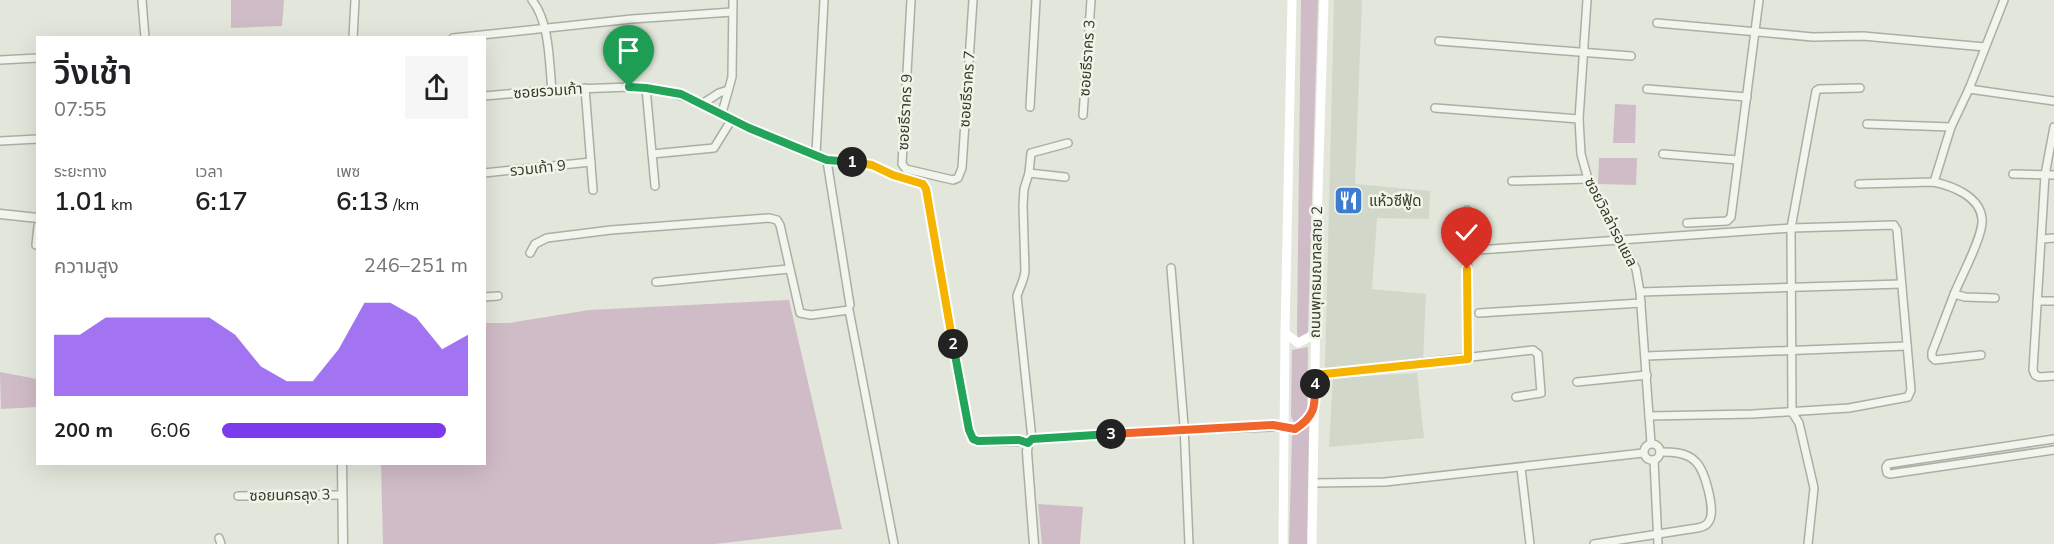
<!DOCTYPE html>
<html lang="th">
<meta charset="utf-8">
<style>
:root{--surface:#fff;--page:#f6f6f6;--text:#202124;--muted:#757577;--accent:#7c3aed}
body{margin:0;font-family:"Nunito Sans","Noto Sans Thai",sans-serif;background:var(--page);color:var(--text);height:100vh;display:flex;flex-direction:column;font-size:22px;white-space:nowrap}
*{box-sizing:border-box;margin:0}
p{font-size:20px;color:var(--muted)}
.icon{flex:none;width:33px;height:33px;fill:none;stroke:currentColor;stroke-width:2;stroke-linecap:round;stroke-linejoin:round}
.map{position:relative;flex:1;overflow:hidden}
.drawer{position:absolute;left:36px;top:36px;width:450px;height:429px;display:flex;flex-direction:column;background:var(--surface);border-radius:0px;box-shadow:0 6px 24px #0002}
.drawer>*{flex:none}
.pin{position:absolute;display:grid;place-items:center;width:51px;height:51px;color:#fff;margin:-62px -26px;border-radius:50% 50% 50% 0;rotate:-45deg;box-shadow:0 0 6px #0007}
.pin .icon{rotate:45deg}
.km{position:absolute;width:30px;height:30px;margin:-15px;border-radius:50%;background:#222;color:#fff;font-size:16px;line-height:30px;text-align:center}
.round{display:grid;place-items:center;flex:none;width:63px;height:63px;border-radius:0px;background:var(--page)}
.summary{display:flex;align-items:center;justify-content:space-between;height:102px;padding:0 18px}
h1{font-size:33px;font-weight:600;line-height:45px}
.figures{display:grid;grid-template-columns:repeat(3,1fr);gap:9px;height:102px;padding:6px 18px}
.figures div{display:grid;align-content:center}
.figures b{font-size:26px;font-weight:600}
.figures small{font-size:16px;font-weight:400}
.figures p{font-size:16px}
.chart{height:168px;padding:12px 18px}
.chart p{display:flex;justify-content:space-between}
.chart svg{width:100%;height:108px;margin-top:6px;fill:var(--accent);opacity:.7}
ul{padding:0 18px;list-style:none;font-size:20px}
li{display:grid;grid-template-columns:96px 72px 1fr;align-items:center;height:45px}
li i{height:15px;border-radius:8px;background:var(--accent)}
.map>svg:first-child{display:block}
</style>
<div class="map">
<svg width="2054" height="544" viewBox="0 0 2054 544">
<rect width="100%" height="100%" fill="#e2e6db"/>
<!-- built -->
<g fill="#d2d8c9">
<path d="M1334,0H1362L1355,184L1430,191L1429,219L1377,218L1372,289L1426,294L1423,360L1325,368Z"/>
<path d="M1417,373L1424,438L1329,447L1333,378Z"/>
</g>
<!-- green -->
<g fill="#d0bcc7">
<path d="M231,0H284L282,26L231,28Z"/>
<path d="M1301,0H1318L1308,330L1307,336L1298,339L1297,331Z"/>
<path d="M1615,104L1636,105L1635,143H1613Z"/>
<path d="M1599,158H1637L1636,185L1598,184Z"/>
<path d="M789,300L842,529L715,544H383L381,464H484L485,323H509L589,310Z"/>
<path d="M1308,347L1307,414L1299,423H1294L1291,416L1292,350Z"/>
<path d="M0,372L37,379V407L1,409Z"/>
<path d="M1306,426H1309L1307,544H1289L1292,436Z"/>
<path d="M1038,504L1083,507L1080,544H1042Z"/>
</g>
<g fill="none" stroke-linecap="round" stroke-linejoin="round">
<defs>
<g id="minor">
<path d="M142,0L145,38"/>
<path d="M532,0C550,23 549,62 552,90"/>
<path d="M911,0L902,164L906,169L953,180L958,178L962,168L973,0"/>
<path d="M1587,0L1579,119L1581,154L1588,179L1636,269L1640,292L1651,443"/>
<path d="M1657,23L1813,37L1863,36L1985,47"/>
<path d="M353,38L355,0"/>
<path d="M453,38L632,19L732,12"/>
<path d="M1439,41L1631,56"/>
<path d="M0,60L38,58"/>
<path d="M585,88L593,190"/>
<path d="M646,88L655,186"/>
<path d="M1647,89L1747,97"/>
<path d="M1969,89L2054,101"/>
<path d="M484,96L552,90L629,87L667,91L693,100L749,127L827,161L872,164L893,175L923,184L926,189L970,435C979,447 1013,438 1028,443"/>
<path d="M702,104L719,93L728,90"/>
<path d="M1030,107L1036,0"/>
<path d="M1435,108L1579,119"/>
<path d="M722,113L732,77L733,0"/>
<path d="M1083,115L1091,0"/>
<path d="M1867,124L1951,127"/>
<path d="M2054,127L2045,175L2033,370L2035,375L2039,377L2054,376"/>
<path d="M0,141L38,139"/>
<path d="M652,154L714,148L732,119"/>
<path d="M816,154L824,0"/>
<path d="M1663,154L1738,160"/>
<path d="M827,161L850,305"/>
<path d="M484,173L591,162"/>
<path d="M1029,173L1031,153L1068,143"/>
<path d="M2013,174L2054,175"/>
<path d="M1512,181L1588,179"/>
<path d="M1934,182L1951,127L1969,89L2004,0"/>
<path d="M1859,184L1934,182C1952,186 1980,196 1982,219C1984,234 1962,275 1955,292C1947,312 1940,332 1932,352V357L1935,360L1981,355"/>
<path d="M1467,210L1468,359"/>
<path d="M1687,223L1727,221L1731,217L1759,0"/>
<path d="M2042,239L2054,238"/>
<path d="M36,245L38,226"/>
<path d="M1478,250L1791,228L1894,225L1897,230L1911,390L1908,397L1849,408L1753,414L1649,416"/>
<path d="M530,253L535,244L547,238L611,230L769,218L777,220L780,225L800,313L811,315L849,310L894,544"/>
<path d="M1171,268L1184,425L1189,544"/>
<path d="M656,282L789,269"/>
<path d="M1640,292L1901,284"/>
<path d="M1954,294L1965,297L1995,298"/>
<path d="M484,297L498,296"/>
<path d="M2037,301H2054"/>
<path d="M1479,313L1641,303"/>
<path d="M1646,356L1907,346"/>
<path d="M1315,375L1533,350L1538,354L1541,393L1516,397"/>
<path d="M1577,382L1647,375"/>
<path d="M1032,439L1017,296C1020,286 1024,281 1025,271L1023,206L1024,189L1029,173L1065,177"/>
<path d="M2054,439L1888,464L1886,467L1887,473L1890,474L2054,450"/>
<circle cx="1652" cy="452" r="8"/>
<path d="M1654,460L1658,544"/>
<path d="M1521,468L1530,544"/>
<path d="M1314,483L1385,482L1643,453"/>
<path d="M238,496L342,495"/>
<path d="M219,538L221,544"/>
<path d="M1594,544L1697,528C1702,527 1707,526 1709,521C1716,511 1705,471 1696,462C1687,452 1672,452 1660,452"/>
<path d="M1808,544L1814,488L1799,423L1792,412L1791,228L1816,91L1819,89L1860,88"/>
</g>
<g id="tertiary">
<path d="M0,214L38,218"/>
<path d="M342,464L343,544"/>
<path d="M1034,544L1027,452L1028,443L1032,439L1197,429L1285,426"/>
</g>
</defs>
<!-- minor casing -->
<use href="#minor" stroke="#aab0a1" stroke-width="10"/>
<!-- tertiary casing -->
<use href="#tertiary" stroke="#aab0a1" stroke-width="11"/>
<!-- minor -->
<use href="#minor" stroke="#f2f4ee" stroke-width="7"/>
<!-- tertiary -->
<use href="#tertiary" stroke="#f2f4ee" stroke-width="8"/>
<!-- secondary -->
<g stroke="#fff" stroke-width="9">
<path d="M1285,333L1298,343L1315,334"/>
<path d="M1285,426L1295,429L1306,420L1315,409"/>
<path d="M1283,544L1285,333L1292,0"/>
<path d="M1312,544L1318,191L1324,0"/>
</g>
</g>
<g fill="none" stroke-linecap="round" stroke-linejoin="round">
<defs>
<path id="split-1" d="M629,87L646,88L681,94L749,128L827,160L852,162"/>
<path id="split-2" d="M852,162L872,165L893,175L923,184L926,189L953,344"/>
<path id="split-3" d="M953,344L969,430L973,439L978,441L1019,440L1028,443L1032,439L1111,434"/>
<path id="split-4" d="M1111,434L1273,425L1295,429C1316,416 1315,405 1315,384"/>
<path id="split-5" d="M1315,384V375L1468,359L1467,269"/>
</defs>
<!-- split-1 casing -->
<use href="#split-1" stroke="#fff" stroke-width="12"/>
<!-- split-2 casing -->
<use href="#split-2" stroke="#fff" stroke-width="12"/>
<!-- split-3 casing -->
<use href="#split-3" stroke="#fff" stroke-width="12"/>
<!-- split-4 casing -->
<use href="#split-4" stroke="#fff" stroke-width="12"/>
<!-- split-5 casing -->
<use href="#split-5" stroke="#fff" stroke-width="12"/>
<!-- split-1 -->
<use href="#split-1" stroke="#22a559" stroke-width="8"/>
<!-- split-2 -->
<use href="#split-2" stroke="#f5b400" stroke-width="8"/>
<!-- split-3 -->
<use href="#split-3" stroke="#22a559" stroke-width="8"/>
<!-- split-4 -->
<use href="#split-4" stroke="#f0652b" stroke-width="8"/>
<!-- split-5 -->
<use href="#split-5" stroke="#f5b400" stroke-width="8"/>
</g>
<!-- icons -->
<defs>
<symbol id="restaurant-square" viewBox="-11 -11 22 22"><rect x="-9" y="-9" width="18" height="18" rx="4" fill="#3d7cce" stroke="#f1f4ea"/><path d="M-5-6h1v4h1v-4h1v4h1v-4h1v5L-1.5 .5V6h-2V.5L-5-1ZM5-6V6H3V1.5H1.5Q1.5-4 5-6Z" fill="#fff"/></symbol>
</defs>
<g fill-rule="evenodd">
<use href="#restaurant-square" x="1332" y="184" width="33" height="33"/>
</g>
<g text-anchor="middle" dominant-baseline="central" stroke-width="5" stroke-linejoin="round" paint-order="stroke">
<!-- street labels -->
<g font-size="15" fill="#343c25" stroke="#f1f4ea">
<text transform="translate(1087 58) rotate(-86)">ซอยธีราคร 3</text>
<text transform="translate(967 89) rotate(-86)">ซอยธีราคร 7</text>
<text transform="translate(548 91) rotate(-4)">ซอยรวมเก้า</text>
<text transform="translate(905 112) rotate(-87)">ซอยธีราคร 9</text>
<text transform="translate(538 168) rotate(-6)">รวมเก้า 9</text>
<text transform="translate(1611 222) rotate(63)">ซอยวิลล่ารอแยล</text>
<text transform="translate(1316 272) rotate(-89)">ถนนพุทธมณฑลสาย 2</text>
<text transform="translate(290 495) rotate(-1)">ซอยนครลุง 3</text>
</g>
<!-- poi labels -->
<g font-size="15" fill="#343c25" stroke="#f1f4ea" text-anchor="start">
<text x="1369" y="201">แห้วซีฟู้ด</text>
</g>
</g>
</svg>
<div class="pin" style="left:629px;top:87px;background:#1e9e55"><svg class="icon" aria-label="arrive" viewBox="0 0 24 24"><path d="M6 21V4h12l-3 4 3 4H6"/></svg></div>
<div class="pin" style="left:1467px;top:269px;background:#d93025"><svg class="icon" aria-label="check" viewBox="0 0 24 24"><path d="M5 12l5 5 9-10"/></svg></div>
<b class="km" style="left:852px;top:162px">1</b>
<b class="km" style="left:953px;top:344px">2</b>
<b class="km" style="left:1111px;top:434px">3</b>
<b class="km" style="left:1315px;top:384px">4</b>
<section class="drawer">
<div class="summary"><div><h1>วิ่งเช้า</h1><p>07:55</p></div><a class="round"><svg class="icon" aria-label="share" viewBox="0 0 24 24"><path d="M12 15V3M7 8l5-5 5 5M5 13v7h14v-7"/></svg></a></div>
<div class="figures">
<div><p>ระยะทาง</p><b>1.01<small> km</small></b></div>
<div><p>เวลา</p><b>6:17</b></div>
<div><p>เพซ</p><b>6:13<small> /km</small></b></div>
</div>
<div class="chart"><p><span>ความสูง</span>246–251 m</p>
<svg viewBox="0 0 160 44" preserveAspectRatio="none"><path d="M0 44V19L10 19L20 12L30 12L40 12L50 12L60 12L70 19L80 32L90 38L100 38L110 25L120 6L130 6L140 12L150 25L160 19V44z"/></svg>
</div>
<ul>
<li><b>200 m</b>6:06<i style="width:91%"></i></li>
</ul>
</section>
</div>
